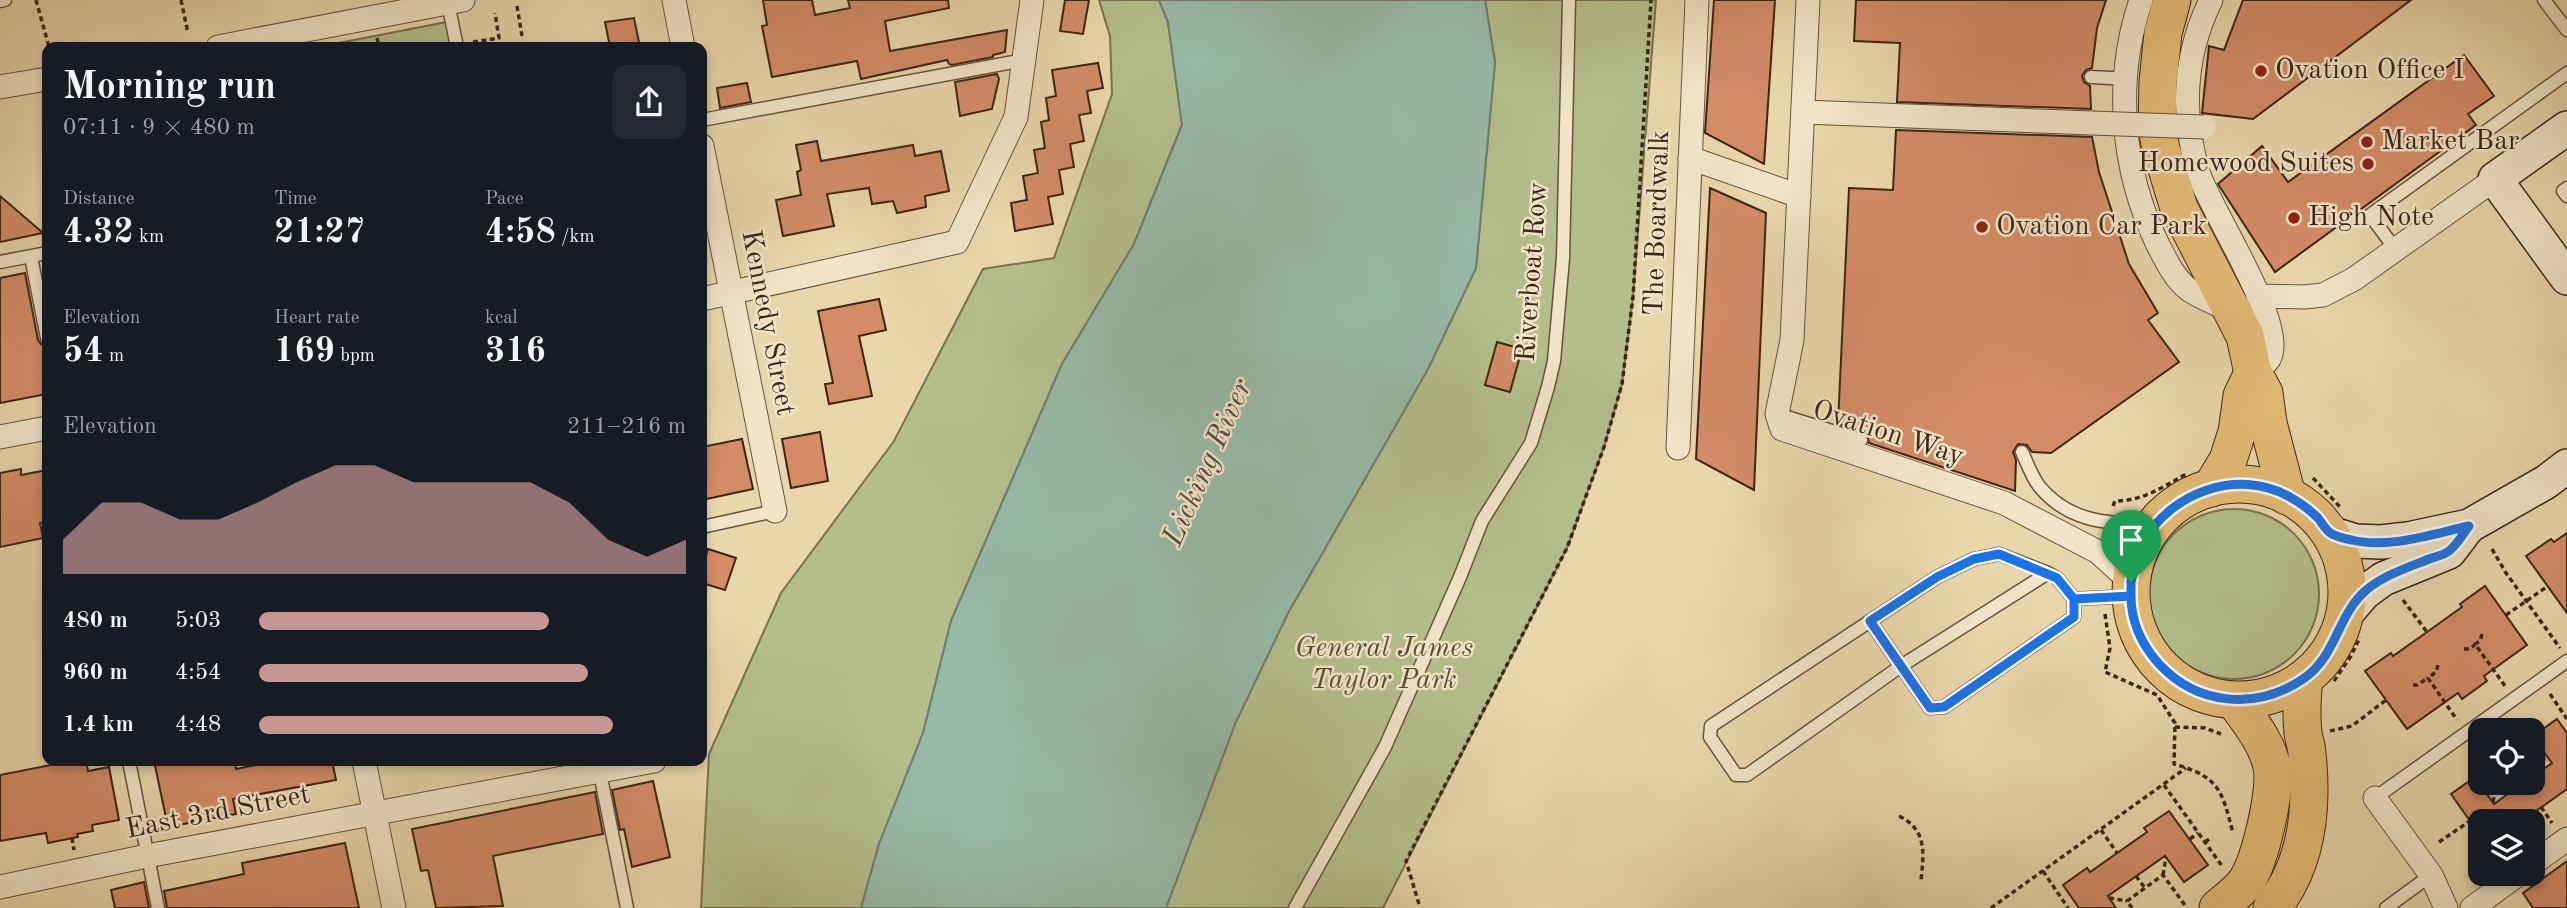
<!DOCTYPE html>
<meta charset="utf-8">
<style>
:root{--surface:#171b24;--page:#242831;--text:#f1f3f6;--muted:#9ea1a6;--accent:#c59692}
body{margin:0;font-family:"Old Standard TT",serif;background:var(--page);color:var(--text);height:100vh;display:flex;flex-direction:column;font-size:26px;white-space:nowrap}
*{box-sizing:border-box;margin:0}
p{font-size:23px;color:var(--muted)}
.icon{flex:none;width:38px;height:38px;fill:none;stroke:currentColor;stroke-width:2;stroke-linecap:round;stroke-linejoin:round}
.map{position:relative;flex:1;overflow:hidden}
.drawer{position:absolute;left:42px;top:42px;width:665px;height:724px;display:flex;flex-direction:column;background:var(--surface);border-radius:14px;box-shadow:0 4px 10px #0003}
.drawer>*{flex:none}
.controls{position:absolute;left:2468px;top:718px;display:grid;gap:14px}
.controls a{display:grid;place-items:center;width:77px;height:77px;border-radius:14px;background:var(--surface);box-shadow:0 4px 10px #0003;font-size:35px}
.pin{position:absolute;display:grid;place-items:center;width:60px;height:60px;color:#fff;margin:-72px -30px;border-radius:50% 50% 50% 0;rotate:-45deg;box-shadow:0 0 7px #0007}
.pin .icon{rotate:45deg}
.round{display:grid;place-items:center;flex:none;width:74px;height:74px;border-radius:14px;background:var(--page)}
.summary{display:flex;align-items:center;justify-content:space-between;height:119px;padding:0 21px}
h1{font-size:38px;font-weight:600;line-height:52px}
.metrics{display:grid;grid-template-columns:repeat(3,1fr);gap:10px;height:119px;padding:7px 21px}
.metrics div{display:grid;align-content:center}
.metrics b{font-size:35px;font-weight:600}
.metrics small{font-size:19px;font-weight:400}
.metrics p{font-size:19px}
.chart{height:196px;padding:14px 21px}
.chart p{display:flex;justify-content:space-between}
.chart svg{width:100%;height:126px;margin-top:7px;fill:var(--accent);opacity:.7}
ul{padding:0 21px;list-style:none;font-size:23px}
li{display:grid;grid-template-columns:112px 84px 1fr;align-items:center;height:52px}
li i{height:18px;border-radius:9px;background:var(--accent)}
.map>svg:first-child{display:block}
</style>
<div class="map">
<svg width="2567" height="908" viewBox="0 0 2567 908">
<rect width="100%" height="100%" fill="#e9d6aa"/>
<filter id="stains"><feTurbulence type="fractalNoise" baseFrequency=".00286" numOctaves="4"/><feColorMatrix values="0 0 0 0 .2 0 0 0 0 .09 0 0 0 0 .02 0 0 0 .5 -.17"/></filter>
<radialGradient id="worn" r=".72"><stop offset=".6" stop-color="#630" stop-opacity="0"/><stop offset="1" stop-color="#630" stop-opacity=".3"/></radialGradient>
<!-- green -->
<g fill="#b3be8b" stroke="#777252" stroke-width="2">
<path d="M1099,0H1159L1168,22L1182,124L1134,244L1062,364L951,621L923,733L879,844L861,908H701L709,754L781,593L894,441L983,269L1054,258L1112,94L1110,36Z"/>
<path d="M1485,0H1656L1633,297L1622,384L1604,447L1567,548L1383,908H1166L1235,724L1288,613L1428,369L1476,268L1495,62Z"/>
<path d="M452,21L457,47H318Z"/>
<circle cx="2234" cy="594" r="85"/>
</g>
<!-- water -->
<path fill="#97b9a8" stroke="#727e6e" stroke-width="2" d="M1159,0H1485L1495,62L1476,268L1428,369L1288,613L1235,724L1166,908H861L879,844L923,733L951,621L1062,364L1134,244L1182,125L1168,22Z"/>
<!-- building -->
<g fill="#d38c66" stroke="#3b2618" stroke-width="2">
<path d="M763,0H812L815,15L850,8L848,0H948L949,8L885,21L890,51L1007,30L1005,52L993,55V57L952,65L949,64L947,60L861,79L857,61L772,77L762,26L767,25Z"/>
<path d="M1065,0H1089L1083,34L1060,31Z"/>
<path d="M1714,0H1775L1764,164L1705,133Z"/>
<path d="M1856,0H2106L2097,28L2092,68L2086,70L2082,76L2084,82L2090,86L2091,109L1897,102L1900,43L1854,41Z"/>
<path d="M2243,0H2411L2253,119L2202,113L2209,46L2224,50Z"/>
<path d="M634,18L640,47H610L605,22Z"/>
<path d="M2464,55L2494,96L2468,114L2476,125L2275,272L2218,184L2262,146L2288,182Z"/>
<path d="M1098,63L1103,88L1087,91L1091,113L1079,115L1084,141L1070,144L1074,167L1059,170L1063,194L1048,197L1053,224L1015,231L1011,203L1027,200L1023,176L1038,173L1034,150L1045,148L1041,122L1049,120L1046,98L1056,96L1052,70Z"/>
<path d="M997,74L999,79L992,109L960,116L955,82Z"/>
<path d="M747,83L751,102L720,108L717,88Z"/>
<path d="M1896,130L2092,137L2099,172L2129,264L2158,313L2148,320L2179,362L2051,453L2032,452L2027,445L2018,444L2013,452L2016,460L2015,491L1869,443L1867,434L1838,424L1849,188L1893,190Z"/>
<path d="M817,141L821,161L913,145L915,156L941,151L949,191L925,196L926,207L897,213L893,201L872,204L869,188L827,194L834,226L783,236L776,200L801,195L797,172L801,170L796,145Z"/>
<path d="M1710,188L1766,213L1754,490L1696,459Z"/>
<path d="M0,196L43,233L0,242Z"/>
<path d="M25,273L38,340L41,344L47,347V358L43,359L47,394L0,403V278Z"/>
<path d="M879,299L886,330L859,336L872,396L829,404L825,384L833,383L818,311Z"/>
<path d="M1497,342L1522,349L1510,392L1485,385Z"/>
<path d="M820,432L828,481L791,488L782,439Z"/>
<path d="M742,439L753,489L702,500V447Z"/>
<path d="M21,469V475L47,470V522L40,523L43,538L0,547V473Z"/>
<path d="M2567,533V613L2526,556L2551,539L2554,542Z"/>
<path d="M708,549L736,558L725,590L702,583V568Z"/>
<path d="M2485,586L2527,645L2484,676L2487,681L2462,699L2458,693L2407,729L2365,671L2391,653L2393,656L2427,632L2462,607L2460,604Z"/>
<path d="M2557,719L2567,733V789L2522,821H2470L2451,794L2475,777L2494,804L2524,782H2532V777L2552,763L2532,737Z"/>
<path d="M71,761H86L88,771L109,767L119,820L92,825L93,831L77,834L78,837L48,843L46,833L0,841V775Z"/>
<path d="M154,761H235L236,769L276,761H332L336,780L233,799L236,814L168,827Z"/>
<path d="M653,781L670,857L632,867L624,829L620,830L612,790Z"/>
<path d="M595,792L603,834L493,856L503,906L436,908L428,870L421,871L412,829Z"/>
<path d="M2169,811L2208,865L2184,882L2165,856L2108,896L2116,908H2079L2063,885L2087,868L2090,872L2147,832L2144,828Z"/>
<path d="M345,843L359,908H167L164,891L244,874L242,863Z"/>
<path d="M2567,861V908H2533L2523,893Z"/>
<path d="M144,882L149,908H115L111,890Z"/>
</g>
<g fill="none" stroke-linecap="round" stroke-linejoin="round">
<defs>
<g id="lane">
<path d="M2544,0L2567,30"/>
<path d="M0,1L5,0"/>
<path d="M448,3L457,47"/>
<path d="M2091,77L2129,79"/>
<path d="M702,120L1024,60"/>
<path d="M2567,188L2563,191L2567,196"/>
<path d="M2396,250L2370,215L2567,73"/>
<path d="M31,257L47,338"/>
<path d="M0,262L47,253"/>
<path d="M1777,414L1861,440"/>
<path d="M2022,452C2027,463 2032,477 2039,486C2070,524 2110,523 2154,525"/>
<path d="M702,527L775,511"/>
<path d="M2048,573L1999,554L1974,559L1937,577L1711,726L1710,737L1736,775H1747L1901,666L2048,573L2057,578L2074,599L2131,596"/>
<path d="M1870,621L1930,708L1944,707L2074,617V599"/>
<path d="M129,761L158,908"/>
<path d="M599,768L627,908"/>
<path d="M2375,798L2567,661"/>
<path d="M1295,908L1385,747L1460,577L1482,521L1531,443L1548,387L1554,361L1563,258L1569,0"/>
<path d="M2386,908L2431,875"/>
</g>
<g id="street">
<path d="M674,0L683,47"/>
<path d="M1808,0L1792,340L1777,414L1782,429L2004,503L2098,552L2131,582"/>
<path d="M2141,0C2114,80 2121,169 2158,245C2166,260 2174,278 2188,289C2200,298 2218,304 2231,311"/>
<path d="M2211,0C2184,55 2181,113 2198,172C2210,210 2289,327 2269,359C2266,364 2258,369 2253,373"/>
<path d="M218,47L463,0"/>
<path d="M0,87L47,79"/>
<path d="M1803,112L2092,123"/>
<path d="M702,146L775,511"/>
<path d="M1690,158L1799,196"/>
<path d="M2258,296L2304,297L2323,295L2354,279L2495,179"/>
<path d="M702,299L957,242L1016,117L1032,0"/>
<path d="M0,437L47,428"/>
<path d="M1678,448L1697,0"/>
<path d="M364,761L394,908"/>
<path d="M2375,798L2431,875L2446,908"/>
<path d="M2532,864L2567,839"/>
<path d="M0,887L147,856L654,761"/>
<path d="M2472,908L2520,873"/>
</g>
<g id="secondary">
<path d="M2567,128L2495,179L2567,278"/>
<path d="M2330,533L2355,541L2381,542L2408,539L2469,526L2546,482L2567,466"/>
<path d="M2345,615L2364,593L2383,579L2449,552L2468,527"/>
</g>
<g id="primary">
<path d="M2172,0L2163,33L2158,82L2157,128L2161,149L2179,208L2245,336L2253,373L2264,393L2268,423L2287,496"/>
<circle cx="2239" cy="592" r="108"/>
<path d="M2211,488L2228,460L2237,432L2242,396L2253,373"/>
<path d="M2218,908C2227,900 2239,892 2246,882C2260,861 2277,790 2272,767C2267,742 2249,721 2235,701"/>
<path d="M2272,908C2307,865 2313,809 2307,754C2307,747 2304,740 2303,733C2301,715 2302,697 2304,679"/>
</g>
</defs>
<!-- lane casing -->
<use href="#lane" stroke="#66523c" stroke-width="15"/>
<!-- street casing -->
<use href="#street" stroke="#66523c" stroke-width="25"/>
<!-- secondary casing -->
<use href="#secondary" stroke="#3b2618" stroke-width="36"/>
<!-- primary casing -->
<use href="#primary" stroke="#3b2618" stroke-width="39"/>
<!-- path -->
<g stroke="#3b2618" stroke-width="3.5" stroke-dasharray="5 3.5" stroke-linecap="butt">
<path d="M36,0L49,47"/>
<path d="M181,0L188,33"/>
<path d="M517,6L522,36"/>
<path d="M377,38L379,47"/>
<path d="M473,42L499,38L495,13"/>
<path d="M2313,478L2341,508"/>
<path d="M2113,506L2115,501C2143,501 2163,487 2186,474"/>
<path d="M2492,549L2506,573L2560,648"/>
<path d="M2403,600L2427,632"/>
<path d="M2105,614L2110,648L2105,672L2157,695L2175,723L2174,764C2220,777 2222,791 2233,833"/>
<path d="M2506,615L2548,586"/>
<path d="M2482,634L2480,641L2475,644L2505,686"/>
<path d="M2464,649H2469L2475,645"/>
<path d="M2438,665L2436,672L2428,678L2457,720"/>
<path d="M2334,681L2351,656L2360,637"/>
<path d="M2413,685H2417L2428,678"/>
<path d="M2550,694L2567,719"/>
<path d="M2175,727L2205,728L2221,734"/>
<path d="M2330,731L2352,726L2386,700"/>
<path d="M2532,759H2549"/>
<path d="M2523,782V783"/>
<path d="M2164,785L2222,866"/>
<path d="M2493,802L2497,782"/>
<path d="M2541,807L2552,823"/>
<path d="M1899,816C1927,830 1924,852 1921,880"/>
<path d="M2101,830L2117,853"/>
<path d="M72,838L74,850"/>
<path d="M2190,839L2198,833"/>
<path d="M2205,842L2212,837"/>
<path d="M2439,842L2470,821"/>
<path d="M2043,871L2068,908"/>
<path d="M2163,875L2166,857"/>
<path d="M2136,876L2145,888"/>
<path d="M2109,898L2127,901"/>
<path d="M1419,904L1406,861L1567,548L1604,447L1622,384L1633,297L1651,0"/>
<path d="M1991,908L2186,768"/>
<path d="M2132,908L2127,901L2163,875L2187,908"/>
</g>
<!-- lane -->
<use href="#lane" stroke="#f1e4c8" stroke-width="12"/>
<!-- street -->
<use href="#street" stroke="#f1e4c8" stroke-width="23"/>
<!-- secondary -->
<use href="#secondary" stroke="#f1e4c8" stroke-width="33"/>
<!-- primary -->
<use href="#primary" stroke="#e4bb75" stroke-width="37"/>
<defs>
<path id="street-bridge" d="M2092,123L2204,127"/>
</defs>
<!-- street-bridge casing -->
<use href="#street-bridge" stroke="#66523c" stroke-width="25" stroke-linecap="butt"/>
<!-- street-bridge -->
<use href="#street-bridge" stroke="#f1e4c8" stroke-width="23"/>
</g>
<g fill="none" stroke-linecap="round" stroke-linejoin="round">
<defs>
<path id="route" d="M2131,582V596L2074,599L2057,578L1999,554L1974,559L1937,577L1870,621L1930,708L1944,707L2074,617V599L2131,596C2131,622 2142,645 2159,664C2197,705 2256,711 2303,679C2335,658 2337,618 2363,593C2381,576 2407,568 2429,559C2435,557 2444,555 2449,551C2457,545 2463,534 2469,526C2433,534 2389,549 2352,540C2346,539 2338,537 2332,534C2326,531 2322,523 2318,518C2310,510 2297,501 2288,496C2237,468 2171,493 2144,541C2137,554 2134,568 2131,582"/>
</defs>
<!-- route casing -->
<use href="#route" stroke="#fff" stroke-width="14"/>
<!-- route -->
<use href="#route" stroke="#1a73e8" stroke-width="9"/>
</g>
<!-- markers -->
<g fill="#8f2418" stroke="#f1e4c8" stroke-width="2.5">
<circle cx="2261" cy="71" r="7"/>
<circle cx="2367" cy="142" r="7"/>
<circle cx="2368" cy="164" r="7"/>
<circle cx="2294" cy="218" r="7"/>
<circle cx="1982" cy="227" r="7"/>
</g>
<g text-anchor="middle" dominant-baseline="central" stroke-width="5" stroke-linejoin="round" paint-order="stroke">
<!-- poi labels -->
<g font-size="28" fill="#3b2618" stroke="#f1e4c8" text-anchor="start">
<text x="2275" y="71">Ovation Office I</text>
<text x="2381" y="142">Market Bar</text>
<text x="2354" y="164" text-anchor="end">Homewood Suites</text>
<text x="2308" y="218">High Note</text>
<text x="1996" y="227">Ovation Car Park</text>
</g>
<!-- street labels -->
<g font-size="28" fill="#3b2618" stroke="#f1e4c8">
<text transform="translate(1658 223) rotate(-88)">The Boardwalk</text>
<text transform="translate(1533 272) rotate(-86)">Riverboat Row</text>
<text transform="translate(767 323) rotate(79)">Kennedy Street</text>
<text transform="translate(1888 434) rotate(18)">Ovation Way</text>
<text transform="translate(218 813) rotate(-11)">East 3rd Street</text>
</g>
<!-- park labels -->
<g font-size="28" font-style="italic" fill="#594c35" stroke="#f1e4c8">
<text x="1384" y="649">General James<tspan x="1384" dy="32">Taylor Park</tspan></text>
</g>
<!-- water labels -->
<g font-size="30" font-style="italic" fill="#524b3c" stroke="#f1e4c8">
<text transform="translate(1208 463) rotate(-66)">Licking River</text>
</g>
</g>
<rect width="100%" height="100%" filter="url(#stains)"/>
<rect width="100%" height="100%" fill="url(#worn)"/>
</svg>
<div class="controls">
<a><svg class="icon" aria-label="locate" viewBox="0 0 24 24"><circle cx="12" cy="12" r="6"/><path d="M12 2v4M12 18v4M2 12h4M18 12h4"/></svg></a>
<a><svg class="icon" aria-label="layers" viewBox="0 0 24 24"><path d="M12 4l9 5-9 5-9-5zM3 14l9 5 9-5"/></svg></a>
</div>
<div class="pin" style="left:2131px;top:582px;background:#1e9e55"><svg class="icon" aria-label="arrive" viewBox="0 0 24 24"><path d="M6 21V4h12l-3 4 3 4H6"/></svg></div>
<section class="drawer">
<div class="summary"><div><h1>Morning run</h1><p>07:11 · 9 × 480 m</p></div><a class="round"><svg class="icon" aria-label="share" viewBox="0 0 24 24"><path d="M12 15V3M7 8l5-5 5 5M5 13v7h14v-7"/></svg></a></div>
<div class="metrics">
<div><p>Distance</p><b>4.32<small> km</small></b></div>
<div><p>Time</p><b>21:27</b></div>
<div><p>Pace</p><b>4:58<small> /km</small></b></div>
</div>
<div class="metrics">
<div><p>Elevation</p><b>54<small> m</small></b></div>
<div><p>Heart rate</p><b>169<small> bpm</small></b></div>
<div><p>kcal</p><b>316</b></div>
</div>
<div class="chart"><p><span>Elevation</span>211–216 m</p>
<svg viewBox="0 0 160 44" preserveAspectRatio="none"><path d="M0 44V32L10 19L20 19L30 25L40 25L50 19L60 12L70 6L80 6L90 12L100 12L110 12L120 12L130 19L140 32L150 38L160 32V44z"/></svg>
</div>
<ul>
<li><b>480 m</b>5:03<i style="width:68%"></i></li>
<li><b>960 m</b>4:54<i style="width:77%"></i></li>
<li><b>1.4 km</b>4:48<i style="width:83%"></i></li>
</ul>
</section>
</div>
